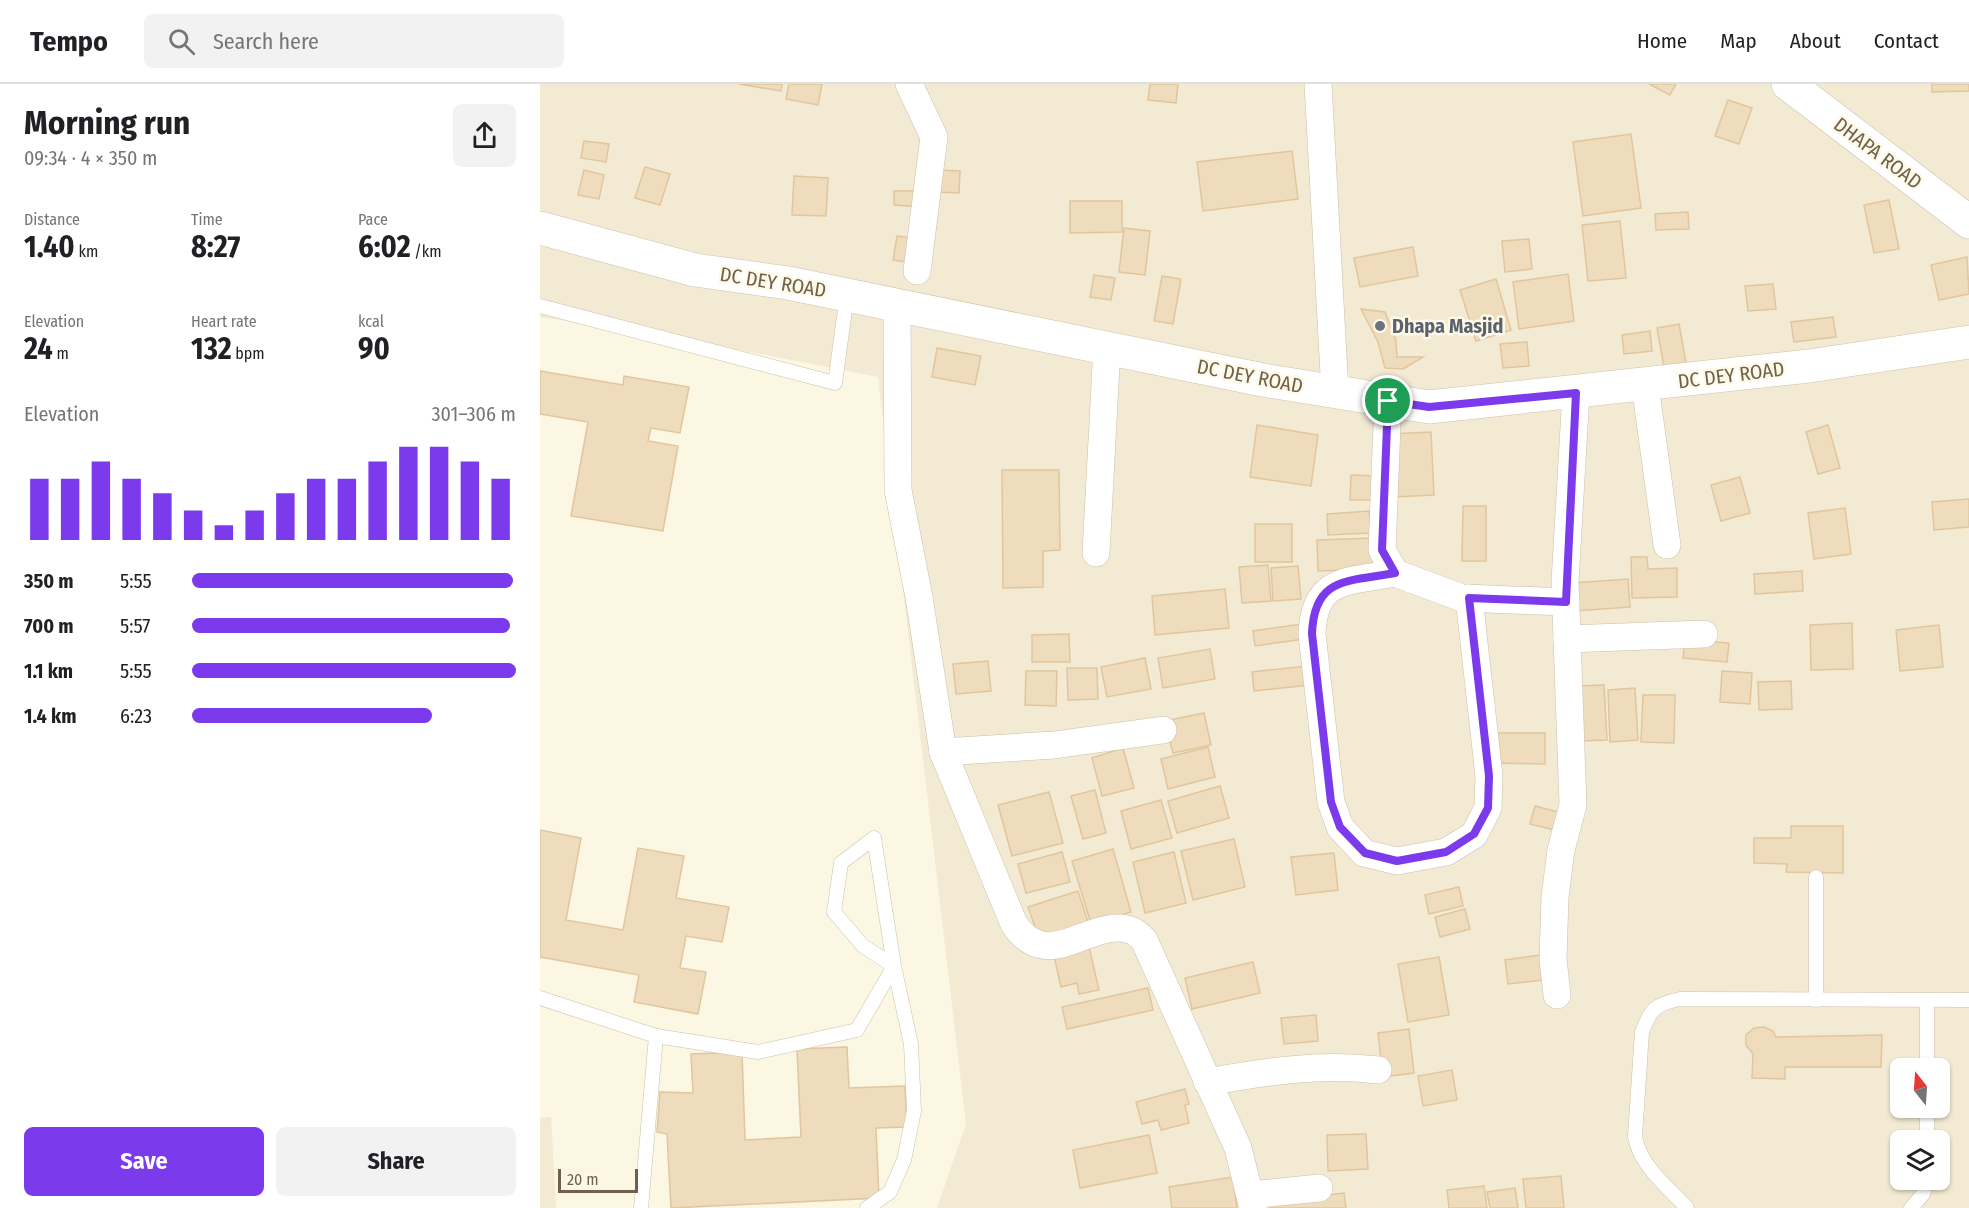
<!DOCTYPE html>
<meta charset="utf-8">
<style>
:root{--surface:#fff;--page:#f2f2f2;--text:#202124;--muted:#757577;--line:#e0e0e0;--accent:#7c3aed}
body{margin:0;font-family:"Fira Sans Condensed",sans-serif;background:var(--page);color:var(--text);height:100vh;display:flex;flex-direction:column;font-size:22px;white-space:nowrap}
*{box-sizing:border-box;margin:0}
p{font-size:20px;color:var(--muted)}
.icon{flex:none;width:33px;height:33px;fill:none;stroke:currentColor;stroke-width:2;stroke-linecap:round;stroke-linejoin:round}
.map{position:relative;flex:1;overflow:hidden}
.panel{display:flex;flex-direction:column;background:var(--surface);width:540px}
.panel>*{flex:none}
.needle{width:39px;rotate:343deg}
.tools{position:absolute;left:1350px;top:974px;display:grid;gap:12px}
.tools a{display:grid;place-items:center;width:60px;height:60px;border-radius:9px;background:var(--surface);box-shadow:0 2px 4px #0004;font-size:30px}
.scale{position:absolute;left:18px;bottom:15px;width:80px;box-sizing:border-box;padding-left:6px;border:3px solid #72614a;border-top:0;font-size:16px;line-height:21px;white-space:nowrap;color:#72614a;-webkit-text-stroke:4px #fefae9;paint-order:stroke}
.pin{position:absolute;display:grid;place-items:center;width:51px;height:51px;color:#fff;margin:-26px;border:3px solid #fff;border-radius:50%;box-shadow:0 2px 6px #0007}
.round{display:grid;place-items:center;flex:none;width:63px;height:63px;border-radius:9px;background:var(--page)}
.head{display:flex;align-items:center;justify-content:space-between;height:102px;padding:0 24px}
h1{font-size:33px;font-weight:700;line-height:45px}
.figures{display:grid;grid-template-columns:repeat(3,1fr);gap:9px;height:102px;padding:6px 24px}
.figures div{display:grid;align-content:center}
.figures b{font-size:30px;font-weight:700}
.figures small{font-size:16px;font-weight:400}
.figures p{font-size:16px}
.chart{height:168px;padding:12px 24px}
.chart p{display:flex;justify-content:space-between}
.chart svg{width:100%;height:108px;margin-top:6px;stroke:var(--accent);stroke-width:6}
.cta{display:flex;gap:12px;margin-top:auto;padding:12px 24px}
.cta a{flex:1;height:69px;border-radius:9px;background:var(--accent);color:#fff;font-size:24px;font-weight:700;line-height:69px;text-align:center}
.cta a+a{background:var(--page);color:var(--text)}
ul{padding:0 24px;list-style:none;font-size:20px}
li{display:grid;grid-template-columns:96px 72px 1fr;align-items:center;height:45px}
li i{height:15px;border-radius:8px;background:var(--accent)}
header{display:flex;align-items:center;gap:36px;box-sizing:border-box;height:84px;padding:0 30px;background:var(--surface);border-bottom:2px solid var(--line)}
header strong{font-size:28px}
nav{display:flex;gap:33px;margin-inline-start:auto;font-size:21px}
.search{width:420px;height:54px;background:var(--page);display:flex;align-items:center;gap:15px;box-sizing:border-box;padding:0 21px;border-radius:9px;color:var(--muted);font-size:22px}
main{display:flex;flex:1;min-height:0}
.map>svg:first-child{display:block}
</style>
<header>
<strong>Tempo</strong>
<div class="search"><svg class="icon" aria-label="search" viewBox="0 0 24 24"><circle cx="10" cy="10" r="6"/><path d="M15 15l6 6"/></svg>Search here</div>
<nav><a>Home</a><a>Map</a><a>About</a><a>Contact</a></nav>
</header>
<main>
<section class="panel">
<div class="head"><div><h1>Morning run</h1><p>09:34 · 4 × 350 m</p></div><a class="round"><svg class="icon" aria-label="share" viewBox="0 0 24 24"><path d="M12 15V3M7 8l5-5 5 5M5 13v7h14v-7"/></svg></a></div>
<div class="figures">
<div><p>Distance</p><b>1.40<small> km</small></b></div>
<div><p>Time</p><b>8:27</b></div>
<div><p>Pace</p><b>6:02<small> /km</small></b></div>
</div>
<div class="figures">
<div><p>Elevation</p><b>24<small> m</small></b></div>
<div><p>Heart rate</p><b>132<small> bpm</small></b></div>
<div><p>kcal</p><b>90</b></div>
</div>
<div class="chart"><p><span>Elevation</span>301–306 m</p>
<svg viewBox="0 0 160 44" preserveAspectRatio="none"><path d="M5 44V19M15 44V19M25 44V12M35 44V19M45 44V25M55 44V32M65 44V38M75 44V32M85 44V25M95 44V19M105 44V19M115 44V12M125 44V6M135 44V6M145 44V12M155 44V19"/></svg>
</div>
<ul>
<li><b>350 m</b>5:55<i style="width:99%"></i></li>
<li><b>700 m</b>5:57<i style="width:98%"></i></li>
<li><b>1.1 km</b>5:55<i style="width:100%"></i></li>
<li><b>1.4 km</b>6:23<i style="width:74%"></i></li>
</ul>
<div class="cta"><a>Save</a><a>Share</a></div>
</section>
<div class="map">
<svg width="1429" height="1124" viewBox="0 0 1429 1124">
<rect width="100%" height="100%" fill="#fbf7e3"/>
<!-- residential -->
<g fill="#f2ead2" fill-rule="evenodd">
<path d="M0,0H1429V1124H397L426,1040L338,293L124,251L0,233ZM1360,984H1400V1023H1360ZM1360,1056H1400V1095H1360Z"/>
<path d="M11,1033L16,1124H0V1034Z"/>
</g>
<!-- building -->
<g fill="#efdcbc" stroke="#e1c69d" stroke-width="1.5">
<path d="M199,0H242L241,7Z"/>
<path d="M249,0H282L278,21L246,15Z"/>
<path d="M610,0H638L636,19L608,16Z"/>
<path d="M1109,0H1136L1130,11Z"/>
<path d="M1392,0H1429V7L1392,8Z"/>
<path d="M1188,16L1212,24L1199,60L1175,52Z"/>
<path d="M1091,50L1101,124L1043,132L1033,58Z"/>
<path d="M44,57L69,60L66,78L41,74Z"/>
<path d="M752,67L758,115L663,127L657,78Z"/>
<path d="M105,83L130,90L120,121L95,114Z"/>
<path d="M44,86L64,91L59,115L38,111Z"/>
<path d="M399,86L420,87L419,109L397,108Z"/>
<path d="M254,92L288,94L286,132L252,131Z"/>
<path d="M354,107H383L382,123L354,121Z"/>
<path d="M1349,116L1359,165L1334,169L1324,121Z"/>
<path d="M530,117H582V148L530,149Z"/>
<path d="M1148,128L1149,145L1116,146L1115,130Z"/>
<path d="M1080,137L1086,194L1048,197L1042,141Z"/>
<path d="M584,144L610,147L605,191L579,188Z"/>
<path d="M357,152L377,155L373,179L353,176Z"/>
<path d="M989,155L992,185L965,188L962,157Z"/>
<path d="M873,163L878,192L820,203L814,174Z"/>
<path d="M1427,173L1429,210L1399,216L1391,181Z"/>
<path d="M1028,190L1034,237L979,245L973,198Z"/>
<path d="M554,191L575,194L571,216L550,213Z"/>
<path d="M622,192L641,195L633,240L614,237Z"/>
<path d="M956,195L971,246L936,257L920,206Z"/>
<path d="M1233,200L1236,225L1208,227L1205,202Z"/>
<path d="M821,225L845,228L856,256L857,273H883L863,285L845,284L838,258Z"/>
<path d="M1293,233L1296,253L1254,258L1251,238Z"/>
<path d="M1139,240L1146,279L1124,283L1117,244Z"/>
<path d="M1110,247L1112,267L1084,270L1082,251Z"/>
<path d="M987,258L989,282L963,284L960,260Z"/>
<path d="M397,264L441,272L435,301L392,293Z"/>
<path d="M0,287L83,301L84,292L149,303L140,349L111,344L108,357L138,362L123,447L31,432L48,338L0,330Z"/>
<path d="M717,341L778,351L771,402L710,393Z"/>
<path d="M1288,341L1300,384L1278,390L1266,348Z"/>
<path d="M891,348L894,411L854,413L851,350Z"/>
<path d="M462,386H519L520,466L503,467V503L463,504Z"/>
<path d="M811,391L839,392L838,416H810Z"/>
<path d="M1200,393L1210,429L1181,437L1171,401Z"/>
<path d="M1429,415V443L1394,446L1392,418Z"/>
<path d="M923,422H946V477H922Z"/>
<path d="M1305,424L1311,470L1274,475L1268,429Z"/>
<path d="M829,427L831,449L788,451L787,430Z"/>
<rect x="715" y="440" width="37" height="38"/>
<path d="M833,454L834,485L778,487L777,456Z"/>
<path d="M1091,473H1107L1108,485L1137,484V513L1092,514Z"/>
<path d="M728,481L731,517L702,519L699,483Z"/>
<path d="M758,482L761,515L733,517L731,484Z"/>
<path d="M1262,487L1263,507L1215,510L1214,490Z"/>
<path d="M1088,495L1090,523L1035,527L1033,499Z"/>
<path d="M685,505L689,544L615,551L612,512Z"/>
<path d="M1312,539L1313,585L1271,586L1270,541Z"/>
<path d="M762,540L764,555L715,562L713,547Z"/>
<path d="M1399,541L1403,583L1360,587L1356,546Z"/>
<path d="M529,550L530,578H492V551Z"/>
<path d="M1145,556L1189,559L1187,578L1143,574Z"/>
<path d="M670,565L675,595L623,604L618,574Z"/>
<path d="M605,574L611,605L567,613L561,583Z"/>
<path d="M448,577L451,607L416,610L413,580Z"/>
<path d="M768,582L770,601L714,607L712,588Z"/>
<path d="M527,584H557L558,615L528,616Z"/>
<path d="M486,587H517L516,622L485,621Z"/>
<path d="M1182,587L1212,589L1210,620L1180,618Z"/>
<path d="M1251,597L1252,625L1219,626L1218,598Z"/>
<path d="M1064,601L1067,656L1040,657L1037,602Z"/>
<path d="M1095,604L1098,656L1070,658L1068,606Z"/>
<path d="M1103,611H1135L1134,659L1101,658Z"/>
<path d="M664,629L671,661L633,669L625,637Z"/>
<path d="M954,649H1005V680L954,679Z"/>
<path d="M668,663L675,693L628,705L621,675Z"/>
<path d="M583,664L594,704L562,712L552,674Z"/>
<path d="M680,702L689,734L637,749L628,717Z"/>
<path d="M555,706L566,749L543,755L531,712Z"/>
<path d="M509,708L523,759L472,772L458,721Z"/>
<path d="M621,716L632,754L591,765L581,727Z"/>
<path d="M995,722L1023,729L1018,747L990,740Z"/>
<path d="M1251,742H1303V789L1246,788L1247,780L1214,779V754H1251Z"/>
<path d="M0,746L41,754L26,836L83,846L98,764L144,772L136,814L189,823L182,858L146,852L140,884L166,888L158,930L94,918L99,891L0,873Z"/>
<path d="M694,755L705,803L653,816L641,767Z"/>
<path d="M573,765L591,828L551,840L532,777Z"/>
<path d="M522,768L530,798L486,809L478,780Z"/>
<path d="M634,768L646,819L605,829L593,778Z"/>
<path d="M794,769L798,806L756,811L751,773Z"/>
<path d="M919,803L923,822L889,830L885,811Z"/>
<path d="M538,807L549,841L500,857L488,823Z"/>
<path d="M925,825L930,845L900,853L895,833Z"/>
<path d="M549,863L559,906L539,910L537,899L521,903L514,872Z"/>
<path d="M1000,871L1003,896L968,900L965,876Z"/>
<path d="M899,873L909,931L868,938L858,880Z"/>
<path d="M713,878L720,909L652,925L645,894Z"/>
<path d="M608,904L613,926L527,945L522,923Z"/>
<path d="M776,931L778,957L744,960L741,934Z"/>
<path d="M1224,943L1233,947L1236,953L1342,951L1341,983H1245V995L1212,994L1213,970L1206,961V951L1214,944Z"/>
<path d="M869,945L874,989L843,993L838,949Z"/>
<path d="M307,963L309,1004L365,1002L367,1043L336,1044L339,1114L131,1124L127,1050L117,1048L120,1008L153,1009L151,970L202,968L205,1056L261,1053L257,965Z"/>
<path d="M912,986L917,1016L883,1022L878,992Z"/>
<path d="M645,1005L649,1020L645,1021L649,1039L621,1046L618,1036L602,1040L596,1018Z"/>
<path d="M826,1050L828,1085L788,1087L787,1051Z"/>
<path d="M609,1051L617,1089L540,1104L533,1066Z"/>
<path d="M1021,1092L1024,1124H986L983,1095Z"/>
<path d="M693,1093L697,1124H632L629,1103Z"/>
<path d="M944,1102L947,1124H909L907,1106Z"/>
<path d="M975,1104L978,1124H950L947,1108Z"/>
<path d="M804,1109L806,1124H730V1118Z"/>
</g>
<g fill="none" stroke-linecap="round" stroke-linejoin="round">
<defs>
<g id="lane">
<path d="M0,222L295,299L307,211"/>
<path d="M1276,793V916"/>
<path d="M0,914L116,952L101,1124"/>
<path d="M1387,916V984"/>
<path d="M116,952L218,968L317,946L354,882L323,862L294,828L301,779L334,754L354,882L371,960L374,1027L364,1076L350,1108L327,1124"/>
<path d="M1387,1023V1056"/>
<path d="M1147,1124C1128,1103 1099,1081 1095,1052L1102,948C1111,924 1116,920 1140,915L1429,916"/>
<path d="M1371,1124L1383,1110L1387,1095"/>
</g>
<g id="street">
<path d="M369,0L394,53L377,187"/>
<path d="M778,0L795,308"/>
<path d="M357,220L358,406L379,513L403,668L474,840C509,893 553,830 593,847C597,849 601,853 604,856L698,1064L713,1124"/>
<path d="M1105,301L1127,461"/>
<path d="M848,317L842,466L855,489L922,514L1026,518"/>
<path d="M556,469L567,263"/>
<path d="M855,489C809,498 774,492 772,550L791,718L800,743L824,769L857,777L906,768L934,751L948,724L949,692L929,514"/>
<path d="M1027,555L1164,550"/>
<path d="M403,668L514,661L623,646"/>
<path d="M1017,911L1013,875L1015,813L1021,766L1033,721L1025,498L1036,309"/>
<path d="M667,998C724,988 780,979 838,986"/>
<path d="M710,1111L779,1104"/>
</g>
<g id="secondary">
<path d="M1248,0L1429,138"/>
<path d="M0,144L155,186L248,199L723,296L889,323L1269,282L1429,258"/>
</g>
</defs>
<!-- lane casing -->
<use href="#lane" stroke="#ccc0aa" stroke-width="15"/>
<!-- street casing -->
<use href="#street" stroke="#ccc0aa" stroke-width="28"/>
<!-- secondary casing -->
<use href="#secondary" stroke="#cfc2a8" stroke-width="34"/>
<!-- lane -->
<use href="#lane" stroke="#fff" stroke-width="14"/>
<!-- street -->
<use href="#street" stroke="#fff" stroke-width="27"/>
<!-- secondary -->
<use href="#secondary" stroke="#fff" stroke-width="33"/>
</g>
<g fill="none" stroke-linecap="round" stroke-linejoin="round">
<defs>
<path id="route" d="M1036,309L1026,518L929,514L949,692L948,724L934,750L906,768L857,777L825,769L800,743L791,718L772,550C774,492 808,498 855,489L842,466L848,317L889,323Z"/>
</defs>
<!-- route casing -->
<use href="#route" stroke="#fff" stroke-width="12"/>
<!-- route -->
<use href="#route" stroke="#7c3aed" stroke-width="8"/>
</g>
<!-- markers -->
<circle fill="#6b7280" stroke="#fefae9" stroke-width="2" cx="840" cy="242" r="6"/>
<g text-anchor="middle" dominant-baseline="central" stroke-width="5" stroke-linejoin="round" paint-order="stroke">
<!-- street labels -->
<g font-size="20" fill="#72614a" stroke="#fefae9">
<text transform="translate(1338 69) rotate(37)">DHAPA ROAD</text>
<text transform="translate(233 198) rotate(9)">DC DEY ROAD</text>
<text transform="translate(1191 291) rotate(-7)">DC DEY ROAD</text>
<text transform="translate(710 292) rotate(11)">DC DEY ROAD</text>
</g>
<!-- worship labels -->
<g font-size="20" font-weight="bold" fill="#5b616d" stroke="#fefae9" text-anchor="start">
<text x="852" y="242">Dhapa Masjid</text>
</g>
</g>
</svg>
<div class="tools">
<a><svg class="needle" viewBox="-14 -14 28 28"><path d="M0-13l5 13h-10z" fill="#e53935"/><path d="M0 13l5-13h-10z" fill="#757577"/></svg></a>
<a><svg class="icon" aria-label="layers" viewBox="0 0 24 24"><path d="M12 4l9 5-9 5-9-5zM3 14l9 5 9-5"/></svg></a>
</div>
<div class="scale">20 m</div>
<div class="pin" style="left:848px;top:317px;background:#1e9e55"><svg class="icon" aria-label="arrive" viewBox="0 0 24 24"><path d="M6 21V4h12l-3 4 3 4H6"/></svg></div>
</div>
</main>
